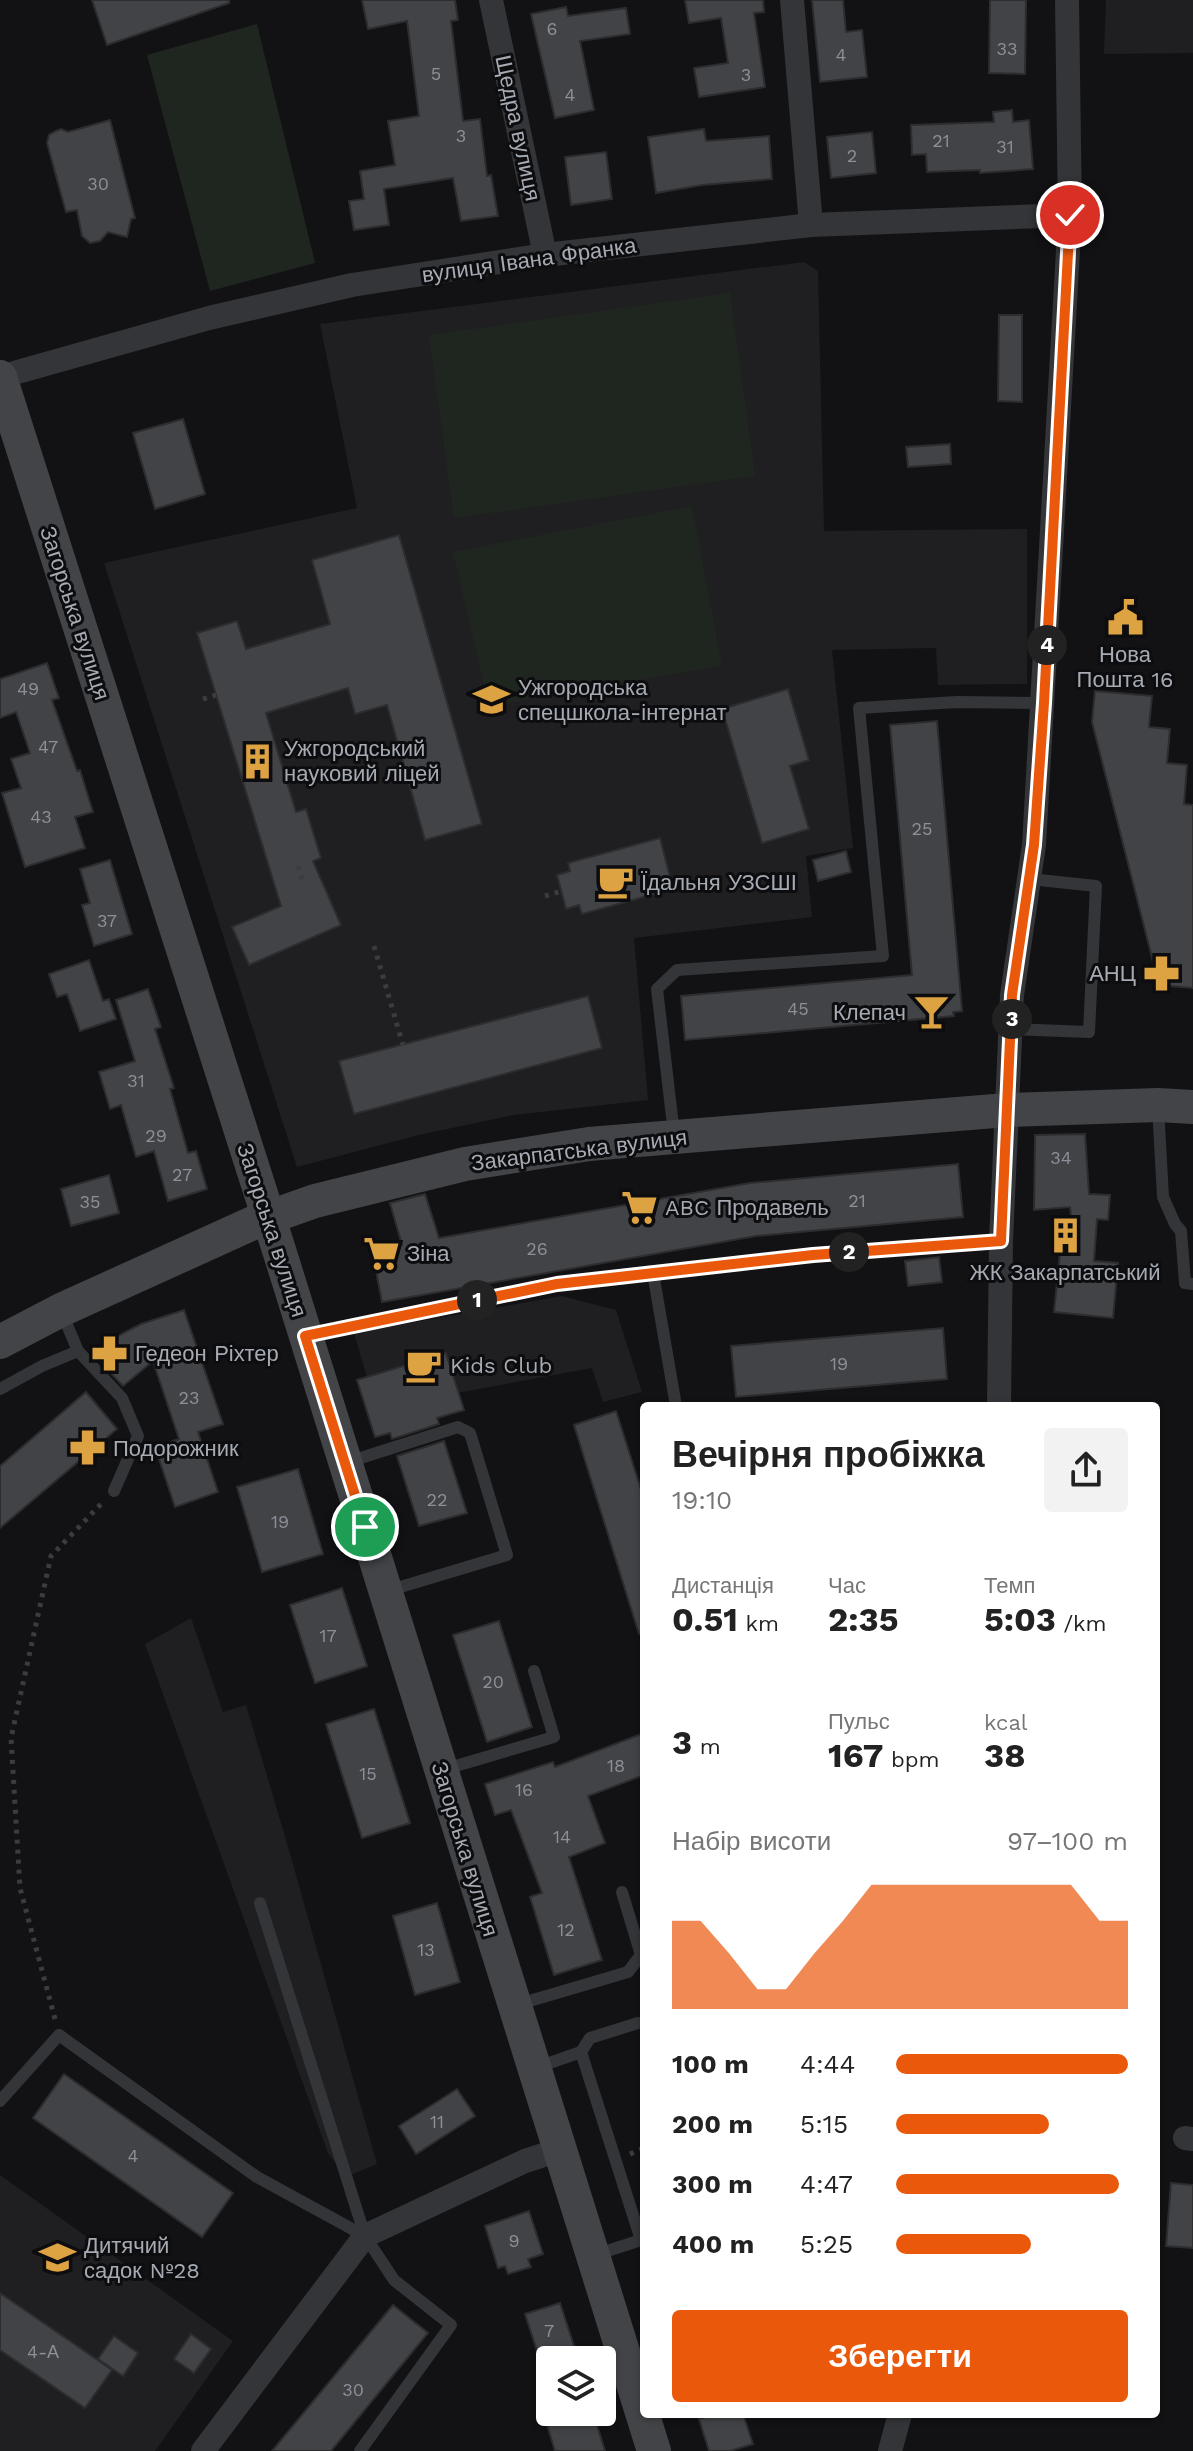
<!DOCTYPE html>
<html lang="uk">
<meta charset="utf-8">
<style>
:root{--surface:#fff;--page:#f2f2f2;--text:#222;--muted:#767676;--accent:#ea580c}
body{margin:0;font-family:"Work Sans",sans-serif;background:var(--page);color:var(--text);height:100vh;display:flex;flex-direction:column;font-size:30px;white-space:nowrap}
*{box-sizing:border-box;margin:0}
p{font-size:26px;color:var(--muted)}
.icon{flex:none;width:44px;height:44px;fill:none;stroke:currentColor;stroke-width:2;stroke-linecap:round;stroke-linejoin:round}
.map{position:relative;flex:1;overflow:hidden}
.details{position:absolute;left:640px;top:1402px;width:520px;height:1016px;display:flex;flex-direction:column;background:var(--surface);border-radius:8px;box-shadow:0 2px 6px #0004}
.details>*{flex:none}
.fabs{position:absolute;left:536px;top:2346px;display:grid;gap:16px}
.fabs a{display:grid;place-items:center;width:80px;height:80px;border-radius:8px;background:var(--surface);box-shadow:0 2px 6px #0004;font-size:40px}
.pin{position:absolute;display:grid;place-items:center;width:68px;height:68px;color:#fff;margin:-34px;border:4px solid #fff;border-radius:50%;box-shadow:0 2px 8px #0007}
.km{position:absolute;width:40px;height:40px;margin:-20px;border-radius:50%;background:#222;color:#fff;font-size:22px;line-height:40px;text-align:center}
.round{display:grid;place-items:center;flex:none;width:84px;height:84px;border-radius:8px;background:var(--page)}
.head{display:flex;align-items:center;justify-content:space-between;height:136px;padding:0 32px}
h1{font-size:36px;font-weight:700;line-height:60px}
.stats{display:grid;grid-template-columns:repeat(3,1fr);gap:12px;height:136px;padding:8px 32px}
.stats div{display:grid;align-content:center}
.stats b{font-size:34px;font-weight:700}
.stats small{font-size:22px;font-weight:400}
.stats p{font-size:22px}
.chart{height:224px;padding:16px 32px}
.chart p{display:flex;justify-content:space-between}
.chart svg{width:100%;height:144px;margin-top:8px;fill:var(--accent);opacity:.7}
.button{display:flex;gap:16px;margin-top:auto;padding:16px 32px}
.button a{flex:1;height:92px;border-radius:8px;background:var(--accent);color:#fff;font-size:32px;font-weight:700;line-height:92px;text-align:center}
ul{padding:0 32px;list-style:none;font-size:26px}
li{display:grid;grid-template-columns:128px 96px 1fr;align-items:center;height:60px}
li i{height:20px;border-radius:10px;background:var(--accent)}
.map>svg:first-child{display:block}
</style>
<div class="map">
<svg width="1193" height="2451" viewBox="0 0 1193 2451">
<rect width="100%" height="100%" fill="#121214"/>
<!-- built -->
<g fill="#1f1f21">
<path d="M1106,0H1193V53L1104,54Z"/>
<path d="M804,262L818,271L824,531L1027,529V684L938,685L936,648L832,650L853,848L806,856L812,917L634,938L648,1100L514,1115L419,1135L297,1167L104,563L357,508L320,324Z"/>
<path d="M562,1296L616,1310L642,1392L603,1402L592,1368L376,1408L354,1333Z"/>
<path d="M191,1618L223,1712L246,1705L289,1850L377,2164L346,2177L328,2153L145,1644Z"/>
<path d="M0,2175L233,2341L155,2451H0Z"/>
</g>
<!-- green -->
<g fill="#1f2620">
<path d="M257,24L315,263L210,291L147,55Z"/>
<path d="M730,293L755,476L454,518L429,335Z"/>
<path d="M692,506L722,666L489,706L453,552Z"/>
</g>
<!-- building -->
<g fill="#424347" stroke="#2d2d30" stroke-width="2">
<path d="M92,0H229V3L107,45Z"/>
<path d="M362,0H455L458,20L451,21L463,121L480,119L487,176L491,175L498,216L461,221L453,178L384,189L389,225L354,230L349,201L364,199L360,171L395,165L388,121L419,116L407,21L368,29Z"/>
<path d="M685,0H763L764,12L754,13L765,87L699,97L694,68L728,63L721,18L689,23Z"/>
<path d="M812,0H843L846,32L862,30L867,77L820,82Z"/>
<path d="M990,0H1026L1025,74L989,73Z"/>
<path d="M566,7L568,16L626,8L630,34L580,41L594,110L555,118L531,14Z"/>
<path d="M1012,110L1013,122L1029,120L1033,169L980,173V170L927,172L926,154L912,155L911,125L994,122L993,112Z"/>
<path d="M110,120L135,218L131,219L127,237L108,232L100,241L90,243L82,236L77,210L66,212L47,143L49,135L56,131L61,129L68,132Z"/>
<path d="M704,129L706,141L769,136L772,179L702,185L656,193L648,137Z"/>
<path d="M872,132L876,173L831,178L827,137Z"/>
<path d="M606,152L612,199L571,205L565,157Z"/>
<path d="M999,315H1022V402L998,401Z"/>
<path d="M183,419L205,494L155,509L133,433Z"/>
<path d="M950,444L951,464L908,467L906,447Z"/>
<path d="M399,535L482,824L425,840L387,705L355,714L348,688L266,713L296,812L306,809L321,858L313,861L341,925L249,965L232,927L281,906L197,633L237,621L246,649L330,624L312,560Z"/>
<path d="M47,663L59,698L52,700L77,771L80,770L93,812L75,817L85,848L25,867L2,793L21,788L11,759L30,753L16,712L0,718V679Z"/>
<path d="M788,689L809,760L790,766L809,829L762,843L722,709Z"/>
<path d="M1095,691L1152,696L1149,727L1170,729L1167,763L1187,765L1184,804L1193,805V988L1159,985L1092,722Z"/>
<path d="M937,721L962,1011L953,1012L954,1016L685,1040L681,996L912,975L890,725Z"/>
<path d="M660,838L673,889L582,914L579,905L566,909L557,875L570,871L568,863Z"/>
<path d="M846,851L851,872L818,881L813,860Z"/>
<path d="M110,860L132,934L94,946L82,905L90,903L80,869Z"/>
<path d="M89,960L103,1001L109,999L116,1019L80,1031L67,994L57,997L49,974Z"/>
<path d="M148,989L161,1027L155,1029L174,1088L170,1089L188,1153L196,1151L207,1189L168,1201L154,1151L136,1157L121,1105L110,1109L99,1072L135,1061L116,1000Z"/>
<path d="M588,996L602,1048L354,1114L339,1061Z"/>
<path d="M1085,1134L1089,1194L1110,1195L1108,1220L1097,1219L1094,1261L1118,1263L1113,1318L1054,1312L1061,1243L1074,1242L1070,1207L1034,1210L1035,1135Z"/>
<path d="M958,1164L963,1217L756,1236L382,1302L372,1250L402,1245L390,1203L425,1194L439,1238L750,1183Z"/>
<path d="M109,1175L119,1213L71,1226L61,1189Z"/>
<path d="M939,1257L942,1282L908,1286L905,1261Z"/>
<path d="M184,1310L223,1424L198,1432L218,1492L175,1507L155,1447L179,1439L153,1361L123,1386L93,1354L110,1340L141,1324Z"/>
<path d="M943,1328L947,1379L736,1397L731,1346Z"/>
<path d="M446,1353L464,1410L437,1418L439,1424L392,1439L390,1433L375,1437L357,1380Z"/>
<path d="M86,1392L117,1429L0,1528V1466Z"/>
<path d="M616,1411L644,1499V1633L639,1634L574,1425Z"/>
<path d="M444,1441L467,1513L419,1526L397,1456Z"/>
<path d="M298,1469L323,1554L262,1572L237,1487Z"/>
<path d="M342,1588L367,1666L315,1683L290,1605Z"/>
<path d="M499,1621L532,1727L487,1742L453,1635Z"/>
<path d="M374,1709L410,1823L362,1838L326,1724Z"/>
<path d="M644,1733V1775L588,1796L605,1843L569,1857L602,1960L554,1975L530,1897L542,1893L511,1810L495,1815L485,1784L553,1762L555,1767Z"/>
<path d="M437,1903L460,1982L415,1995L393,1916Z"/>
<path d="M64,2074L233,2193L202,2237L33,2118Z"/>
<path d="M457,2089L475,2116L416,2154L399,2126Z"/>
<path d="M1171,2183L1193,2185V2248L1166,2246Z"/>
<path d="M529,2211L543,2254L528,2259L531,2267L508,2274L505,2266L498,2268L485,2226Z"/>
<path d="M0,2293L112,2370L85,2408L0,2350Z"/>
<path d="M560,2303L574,2346L539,2357L525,2314Z"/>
<path d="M393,2305L428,2333L331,2451H272Z"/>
<path d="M191,2334L211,2349L194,2373L174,2359Z"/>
<path d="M114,2336L138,2353L123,2376L98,2359Z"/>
<path d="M543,2412H593L605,2451H555Z"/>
<path d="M716,2414H743L753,2444L730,2451H709L699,2419Z"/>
</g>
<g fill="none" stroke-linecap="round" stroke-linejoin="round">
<!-- path -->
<g stroke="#3a3c3f" stroke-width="5" stroke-dasharray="4 6" stroke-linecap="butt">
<path d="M203,699L216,695"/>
<path d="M298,866L303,883"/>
<path d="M545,896L562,891"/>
<path d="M374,946L403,1045"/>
<path d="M55,2019L20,1888L11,1738L51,1556L102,1503"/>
<path d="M630,2154L644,2148"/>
</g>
<!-- lane -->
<g stroke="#343538" stroke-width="12">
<path d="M1011,1029L1089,1032L1096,886L1030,879"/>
<path d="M1158,1107L1163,1197L1175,1224L1181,1231L1185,1283L1193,1284"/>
<path d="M674,1134L657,989L677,970L883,956L859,708L957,702L1044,703"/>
<path d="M653,1273L676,1406"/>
<path d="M62,1313L78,1351L122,1398L138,1436L114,1491"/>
<path d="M308,1335L557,1284L813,1255L1001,1241"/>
<path d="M0,1389L42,1366L78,1351"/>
<path d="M348,1462L458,1427L470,1433L507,1555L387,1591"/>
<path d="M442,1770L554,1737L534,1671"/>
<path d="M260,1903L365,2236L394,2280L451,2325L360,2451"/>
<path d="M516,2005L628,1972L641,1955L622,1892"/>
<path d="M581,2052L641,2240L595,2255"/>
<path d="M538,2067L581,2052L590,2038L638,2023"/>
<path d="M0,2101L59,2035L257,2177L365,2236"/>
</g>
<!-- street -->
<g stroke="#343538" stroke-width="24">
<path d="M491,0L545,255"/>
<path d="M792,0L811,225"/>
<path d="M0,377L209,318L352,285L545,255L811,225L1070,215"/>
<path d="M999,1406L1001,1241L1012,995L1034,845L1070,215L1067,0"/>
<path d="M1185,2138L1193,2139"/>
<path d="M203,2451L365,2236L525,2161L559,2150"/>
<path d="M890,2451L900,2414"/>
</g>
<!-- secondary -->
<g stroke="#424448" stroke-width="34">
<path d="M0,377L279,1250L654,2451"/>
<path d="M0,1342L61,1310L253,1223L315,1201L465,1164L589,1144L1007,1110L1158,1105L1193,1107"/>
</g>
</g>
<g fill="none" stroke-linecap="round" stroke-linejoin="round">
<defs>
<path id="route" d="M365,1527L305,1336L557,1284L813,1255L1001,1241L1012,995L1034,845L1044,703L1070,215"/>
</defs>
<!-- route casing -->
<use href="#route" stroke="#fff" stroke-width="16"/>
<!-- route -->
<use href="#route" stroke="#ea580c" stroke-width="10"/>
</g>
<!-- icons -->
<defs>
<symbol id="civic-bare" viewBox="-9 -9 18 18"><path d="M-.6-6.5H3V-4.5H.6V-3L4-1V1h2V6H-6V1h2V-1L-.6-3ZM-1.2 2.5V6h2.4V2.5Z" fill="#dda242" stroke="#0d0d0f" stroke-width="2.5" paint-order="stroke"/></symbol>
<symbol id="school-bare" viewBox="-9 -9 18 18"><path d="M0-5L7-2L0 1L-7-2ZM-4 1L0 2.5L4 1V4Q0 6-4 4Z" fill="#dda242" stroke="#0d0d0f" stroke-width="2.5" paint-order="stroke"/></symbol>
<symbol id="building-bare" viewBox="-9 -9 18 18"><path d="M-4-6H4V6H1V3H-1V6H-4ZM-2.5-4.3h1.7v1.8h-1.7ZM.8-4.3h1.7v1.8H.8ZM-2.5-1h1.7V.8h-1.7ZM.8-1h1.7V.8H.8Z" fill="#dda242" stroke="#0d0d0f" stroke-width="2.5" paint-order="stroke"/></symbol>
<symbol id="cafe-bare" viewBox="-9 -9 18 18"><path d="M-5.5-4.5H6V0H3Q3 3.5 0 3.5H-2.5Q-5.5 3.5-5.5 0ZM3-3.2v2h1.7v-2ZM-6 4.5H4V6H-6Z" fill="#dda242" stroke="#0d0d0f" stroke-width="2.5" paint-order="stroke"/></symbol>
<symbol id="pharmacy-bare" viewBox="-9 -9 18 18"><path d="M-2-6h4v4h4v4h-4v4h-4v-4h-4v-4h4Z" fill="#dda242" stroke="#0d0d0f" stroke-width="2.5" paint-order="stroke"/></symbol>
<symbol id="bar-bare" viewBox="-9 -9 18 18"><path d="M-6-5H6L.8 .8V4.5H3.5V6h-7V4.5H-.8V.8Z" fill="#dda242" stroke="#0d0d0f" stroke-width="2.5" paint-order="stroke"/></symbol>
<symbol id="supermarket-bare" viewBox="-9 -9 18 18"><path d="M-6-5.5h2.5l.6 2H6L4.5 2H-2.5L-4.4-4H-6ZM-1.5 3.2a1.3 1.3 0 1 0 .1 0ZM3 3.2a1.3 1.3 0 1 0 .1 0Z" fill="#dda242" stroke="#0d0d0f" stroke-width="2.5" paint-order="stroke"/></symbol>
</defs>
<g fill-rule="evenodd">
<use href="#civic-bare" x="1100" y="592" width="51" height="51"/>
<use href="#school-bare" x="466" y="674" width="51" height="51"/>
<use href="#building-bare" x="232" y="736" width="51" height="51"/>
<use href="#cafe-bare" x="590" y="856" width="51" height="51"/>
<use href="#pharmacy-bare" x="1136" y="948" width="51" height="51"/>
<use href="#bar-bare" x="906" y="986" width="51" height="51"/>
<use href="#supermarket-bare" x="614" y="1182" width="51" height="51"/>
<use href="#building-bare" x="1040" y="1210" width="51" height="51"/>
<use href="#supermarket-bare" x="356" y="1228" width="51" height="51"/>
<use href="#pharmacy-bare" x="84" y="1328" width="51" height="51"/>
<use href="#cafe-bare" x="398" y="1340" width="51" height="51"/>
<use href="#pharmacy-bare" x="62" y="1422" width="51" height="51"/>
<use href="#school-bare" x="32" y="2232" width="51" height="51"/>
</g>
<g text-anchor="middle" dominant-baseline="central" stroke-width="6" stroke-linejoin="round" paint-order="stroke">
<!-- number labels -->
<g font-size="18" fill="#8c9098">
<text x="552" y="28">6</text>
<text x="1007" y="48">33</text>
<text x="841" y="54">4</text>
<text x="436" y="73">5</text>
<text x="746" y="74">3</text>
<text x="570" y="94">4</text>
<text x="461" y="135">3</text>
<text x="941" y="140">21</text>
<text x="1005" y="146">31</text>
<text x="852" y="155">2</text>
<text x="98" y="183">30</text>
<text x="28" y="688">49</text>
<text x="48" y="746">47</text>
<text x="41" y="816">43</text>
<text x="922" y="828">25</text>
<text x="107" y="920">37</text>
<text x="798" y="1008">45</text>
<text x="136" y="1080">31</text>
<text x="156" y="1135">29</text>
<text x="1061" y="1157">34</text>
<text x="182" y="1174">27</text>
<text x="857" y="1200">21</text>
<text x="90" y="1201">35</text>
<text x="537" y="1248">26</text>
<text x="839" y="1363">19</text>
<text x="189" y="1397">23</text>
<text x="437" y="1499">22</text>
<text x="280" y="1521">19</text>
<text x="328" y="1635">17</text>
<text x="493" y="1681">20</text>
<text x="616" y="1765">18</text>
<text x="368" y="1773">15</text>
<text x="524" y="1789">16</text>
<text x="562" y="1836">14</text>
<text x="566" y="1929">12</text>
<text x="426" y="1949">13</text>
<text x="437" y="2121">11</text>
<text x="133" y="2155">4</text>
<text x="514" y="2240">9</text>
<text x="549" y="2330">7</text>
<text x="43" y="2351">4-А</text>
<text x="353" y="2389">30</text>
</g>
<!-- street labels -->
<g font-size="22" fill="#a5aab3" stroke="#0d0d0f">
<text transform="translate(518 128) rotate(78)">Щедра вулиця</text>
<text transform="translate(529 260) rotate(-8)">вулиця Івана Франка</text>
<text transform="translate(75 613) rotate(72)">Загорська вулиця</text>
<text transform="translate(579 1150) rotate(-7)">Закарпатська вулиця</text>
<text transform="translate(272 1230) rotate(72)">Загорська вулиця</text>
<text transform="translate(465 1849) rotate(73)">Загорська вулиця</text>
</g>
<!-- poi labels -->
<g font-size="22" fill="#a5aab3" stroke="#0d0d0f" text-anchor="start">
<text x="1125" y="654" text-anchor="middle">Нова<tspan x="1125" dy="25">Пошта 16</tspan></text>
<text x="518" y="687">Ужгородська<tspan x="518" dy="25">спецшкола-інтернат</tspan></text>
<text x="284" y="748">Ужгородський<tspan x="284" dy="25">науковий ліцей</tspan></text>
<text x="641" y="882">Їдальня УЗСШІ</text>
<text x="1136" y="973" text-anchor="end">АНЦ</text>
<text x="906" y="1012" text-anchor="end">Клепач</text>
<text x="665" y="1207">ABC Продавель</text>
<text x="407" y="1253">Зіна</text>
<text x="1065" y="1272" text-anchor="middle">ЖК Закарпатський</text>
<text x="135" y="1353">Гедеон Ріхтер</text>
<text x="450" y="1365">Kids Club</text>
<text x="113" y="1448">Подорожник</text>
<text x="84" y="2245">Дитячий<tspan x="84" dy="25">садок №28</tspan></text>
</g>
</g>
</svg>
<div class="fabs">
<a><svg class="icon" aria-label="layers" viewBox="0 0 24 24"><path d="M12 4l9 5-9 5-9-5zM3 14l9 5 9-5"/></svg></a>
</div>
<div class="pin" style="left:365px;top:1527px;background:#1e9e55"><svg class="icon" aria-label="arrive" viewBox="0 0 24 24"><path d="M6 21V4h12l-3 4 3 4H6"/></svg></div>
<div class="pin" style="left:1070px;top:215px;background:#d93025"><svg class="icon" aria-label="check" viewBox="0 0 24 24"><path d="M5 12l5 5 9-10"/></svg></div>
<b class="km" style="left:477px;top:1300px">1</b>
<b class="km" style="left:849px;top:1252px">2</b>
<b class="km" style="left:1012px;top:1019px">3</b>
<b class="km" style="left:1047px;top:645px">4</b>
<section class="details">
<div class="head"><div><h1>Вечірня пробіжка</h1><p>19:10</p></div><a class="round"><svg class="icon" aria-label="share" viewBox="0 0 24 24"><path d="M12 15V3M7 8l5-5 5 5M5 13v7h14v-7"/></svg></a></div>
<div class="stats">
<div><p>Дистанція</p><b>0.51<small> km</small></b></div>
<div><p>Час</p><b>2:35</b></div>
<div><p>Темп</p><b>5:03<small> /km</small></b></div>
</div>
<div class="stats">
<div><b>3<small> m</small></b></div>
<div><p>Пульс</p><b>167<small> bpm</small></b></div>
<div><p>kcal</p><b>38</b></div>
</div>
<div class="chart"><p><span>Набір висоти</span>97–100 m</p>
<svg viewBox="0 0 160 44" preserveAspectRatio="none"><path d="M0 44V17L10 17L20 27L30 38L40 38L50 27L60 17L70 6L80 6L90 6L100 6L110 6L120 6L130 6L140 6L150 17L160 17V44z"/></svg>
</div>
<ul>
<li><b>100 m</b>4:44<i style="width:100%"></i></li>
<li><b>200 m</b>5:15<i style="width:66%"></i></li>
<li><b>300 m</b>4:47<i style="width:96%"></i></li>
<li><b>400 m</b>5:25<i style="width:58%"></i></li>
</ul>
<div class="button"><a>Зберегти</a></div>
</section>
</div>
